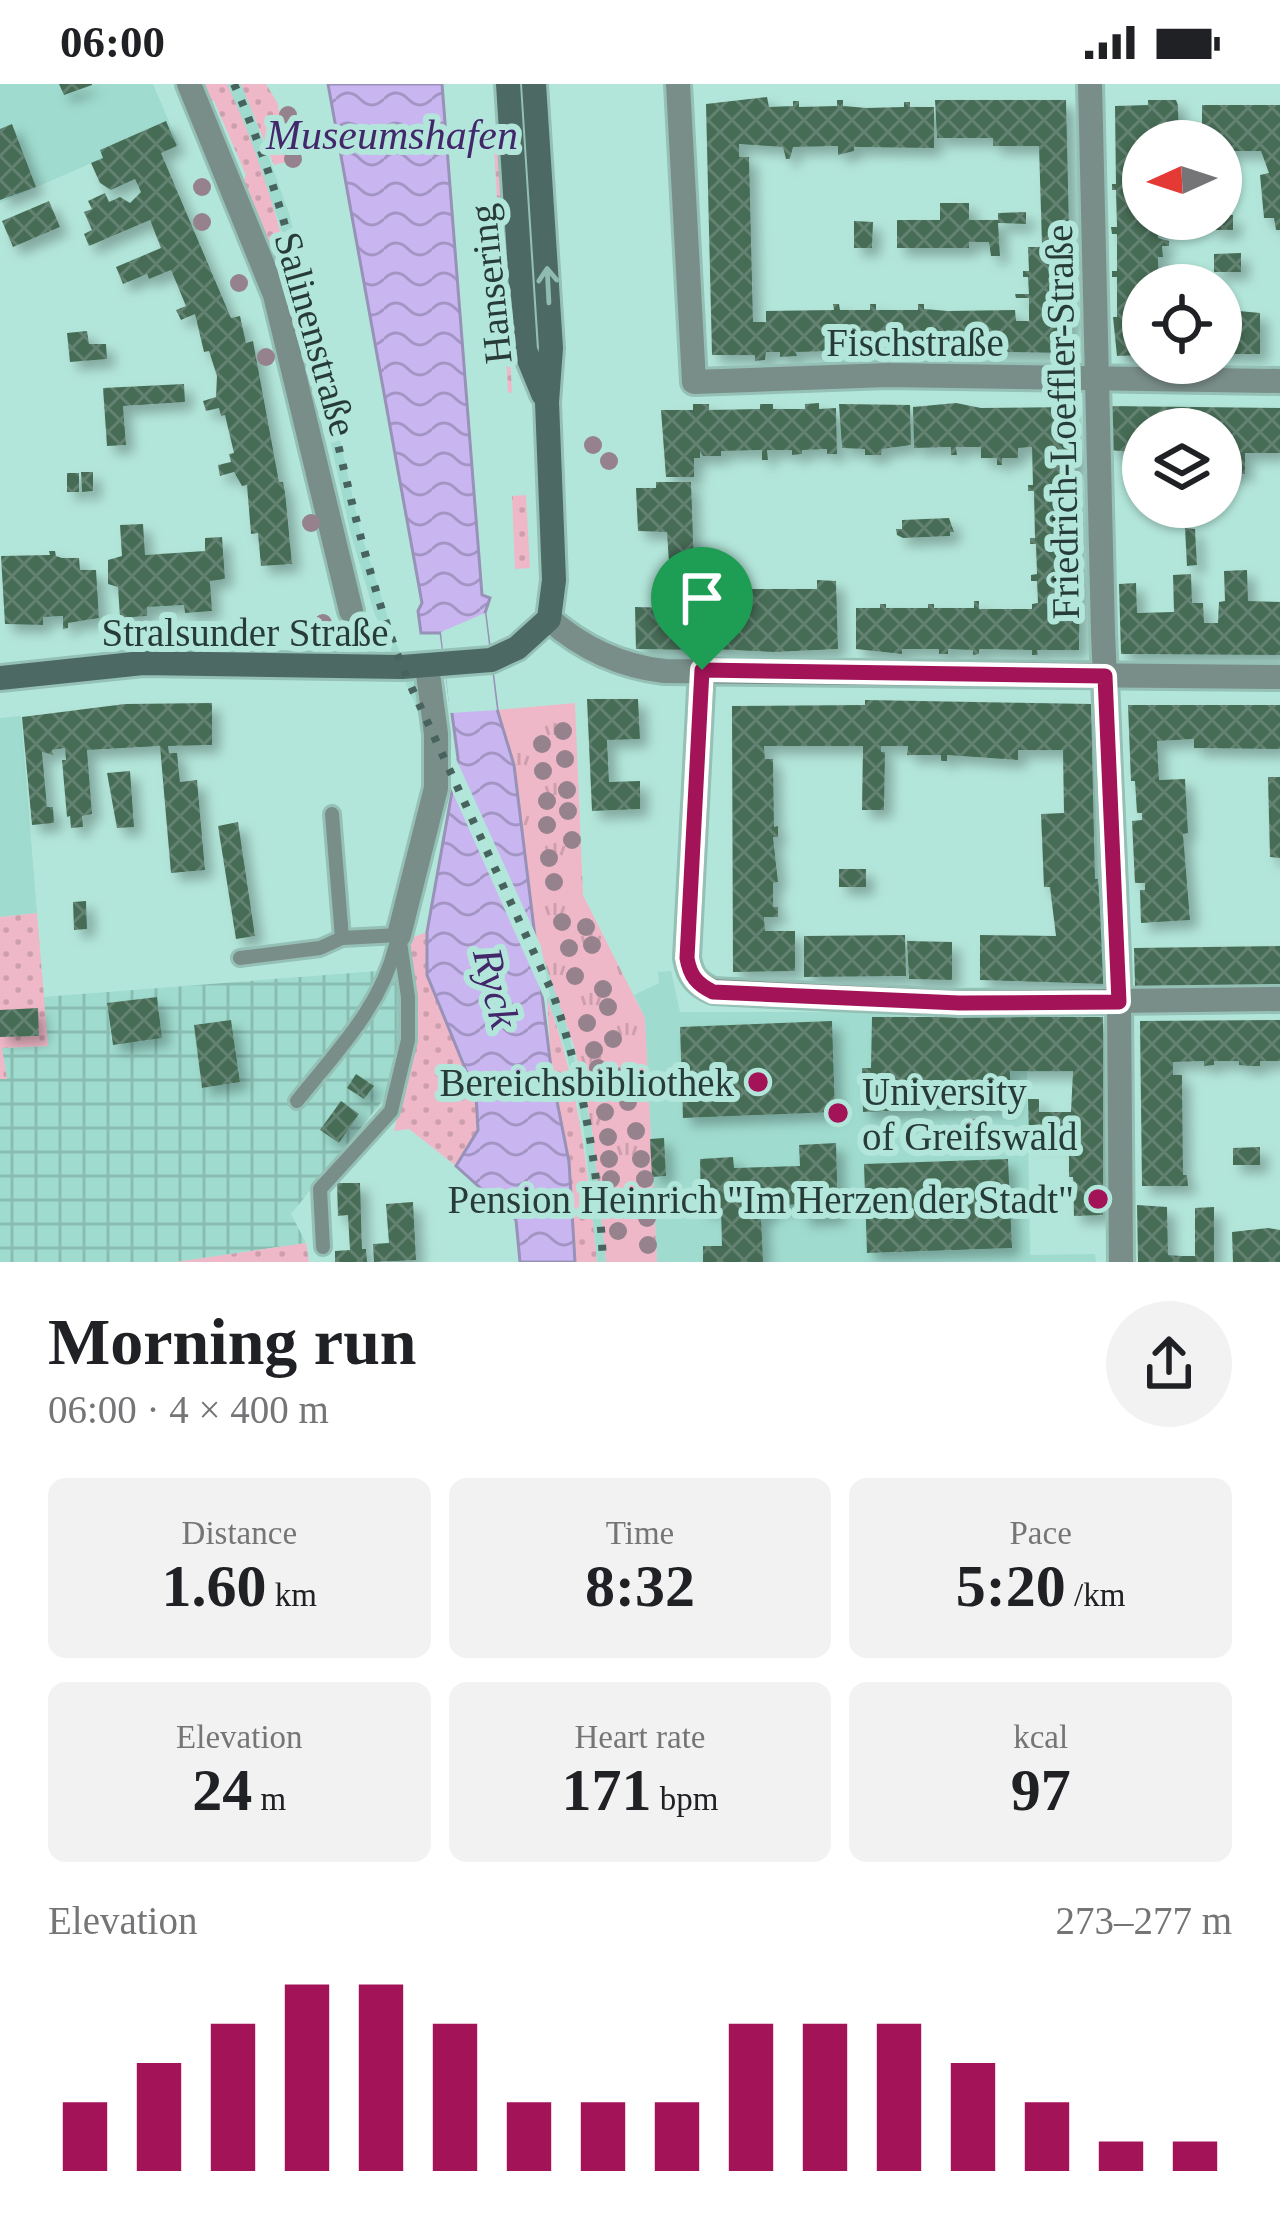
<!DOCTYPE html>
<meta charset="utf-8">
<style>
:root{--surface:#fff;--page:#f2f2f2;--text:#202124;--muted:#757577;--accent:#a31358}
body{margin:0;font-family:"Times New Roman",serif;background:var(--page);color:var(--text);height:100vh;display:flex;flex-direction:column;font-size:45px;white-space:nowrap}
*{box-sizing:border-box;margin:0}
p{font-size:39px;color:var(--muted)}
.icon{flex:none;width:66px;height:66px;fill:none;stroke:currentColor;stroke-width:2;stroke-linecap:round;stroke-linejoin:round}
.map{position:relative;height:1178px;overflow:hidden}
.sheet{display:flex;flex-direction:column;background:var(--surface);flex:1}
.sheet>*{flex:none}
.needle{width:78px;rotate:267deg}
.buttons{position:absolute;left:1122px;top:36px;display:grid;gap:24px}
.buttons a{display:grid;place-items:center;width:120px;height:120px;border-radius:50%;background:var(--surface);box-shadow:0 3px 9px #0004;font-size:60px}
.pin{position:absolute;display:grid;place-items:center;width:102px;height:102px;color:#fff;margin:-123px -51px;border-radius:50% 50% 50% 0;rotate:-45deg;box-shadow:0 0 12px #0007}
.pin .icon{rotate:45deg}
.round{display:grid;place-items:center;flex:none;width:126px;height:126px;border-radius:63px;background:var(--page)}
.headline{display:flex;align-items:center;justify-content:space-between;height:204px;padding:0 48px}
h1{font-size:66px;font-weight:600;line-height:90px}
.stats{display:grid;grid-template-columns:repeat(3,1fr);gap:18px;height:204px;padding:12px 48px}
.stats div{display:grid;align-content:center;border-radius:18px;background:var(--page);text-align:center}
.stats b{font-size:60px;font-weight:600}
.stats small{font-size:33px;font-weight:400}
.stats p{font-size:33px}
.chart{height:336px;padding:24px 48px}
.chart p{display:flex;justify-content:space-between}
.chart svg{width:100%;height:216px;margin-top:12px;stroke:var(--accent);stroke-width:6}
.status{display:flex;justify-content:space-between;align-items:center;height:84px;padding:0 60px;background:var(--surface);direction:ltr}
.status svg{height:33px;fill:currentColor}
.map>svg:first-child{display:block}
</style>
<div class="status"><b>06:00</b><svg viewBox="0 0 49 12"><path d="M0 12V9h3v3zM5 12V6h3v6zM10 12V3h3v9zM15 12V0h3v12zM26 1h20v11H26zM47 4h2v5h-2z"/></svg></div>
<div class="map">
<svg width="1280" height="1178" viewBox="0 0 1280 1178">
<defs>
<pattern id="industrial-grid" width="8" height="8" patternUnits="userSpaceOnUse" patternTransform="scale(3)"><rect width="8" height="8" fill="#9fdbce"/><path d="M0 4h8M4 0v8" fill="none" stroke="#89bdb2"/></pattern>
<pattern id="grass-dots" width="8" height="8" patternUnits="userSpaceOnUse" patternTransform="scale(3)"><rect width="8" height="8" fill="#efb8c8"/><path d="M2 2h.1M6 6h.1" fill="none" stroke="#cd9fac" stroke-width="1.8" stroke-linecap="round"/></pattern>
<pattern id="park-tufts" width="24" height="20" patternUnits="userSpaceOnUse" patternTransform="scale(3)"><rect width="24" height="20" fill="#efb8c8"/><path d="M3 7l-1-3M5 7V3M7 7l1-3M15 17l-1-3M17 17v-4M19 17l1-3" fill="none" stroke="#cd9fac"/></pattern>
<pattern id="water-waves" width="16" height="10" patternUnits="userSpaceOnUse" patternTransform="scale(3)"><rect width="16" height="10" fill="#c9b6f0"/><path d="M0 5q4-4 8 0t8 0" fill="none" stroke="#a395c3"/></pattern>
<pattern id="building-cross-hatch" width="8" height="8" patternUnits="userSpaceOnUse" patternTransform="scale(3)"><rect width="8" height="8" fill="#466c57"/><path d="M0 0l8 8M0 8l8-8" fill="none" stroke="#648272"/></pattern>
<filter id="shadow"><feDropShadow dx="8" dy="8" stdDeviation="6" flood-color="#0004"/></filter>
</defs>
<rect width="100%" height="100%" fill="#b3e6da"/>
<!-- built -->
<g fill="#9fdbce">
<path d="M0,0H153L179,61L111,91L103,74L0,119Z"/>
<path d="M227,0H241L247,13L290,132L360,446L396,559L558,907L592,1046L606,1178H597L584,1047L566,967L547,914L374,528L350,447L301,221L278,135Z"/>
<path d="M21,632L37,829L0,833V634Z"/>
<path d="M671,887L680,928H843L959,936L1103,933V987L1027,988L1030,1171L1095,1170L1096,1178H657L645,934L634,911L659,899L658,888Z"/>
</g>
<!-- industrial -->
<path fill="url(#industrial-grid)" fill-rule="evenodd" d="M378,887L400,898L403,926L393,1004L291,1130L306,1159L176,1178H0V995L7,994L1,964L48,962L43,913ZM157,913L162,954L112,960L107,919ZM231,936L240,997L202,1004L194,941Z"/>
<!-- grass -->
<g fill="url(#grass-dots)">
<path d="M206,0H227C261,72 281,147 301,224L291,226L241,101L246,91L214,17L205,15L202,7Z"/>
<path d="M241,0H266L278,20L286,78L274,81Z"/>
<path d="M494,64H500L512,309L508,308Z"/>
<path d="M526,411L530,484L515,485L512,412Z"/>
<path d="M37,829L48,962L2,964L7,995H0V833Z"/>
<path d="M427,848V891L476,1011L478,1046L456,1082L409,1045L394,1047L413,961L406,856Z"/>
<path d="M547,914C579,1001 588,1087 597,1178H575L569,1078L552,992Z"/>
<path d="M306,1159L309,1178H176Z"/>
</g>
<!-- park -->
<path fill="url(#park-tufts)" d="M575,619L583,811L645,934L657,1178H606L592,1046L575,965L532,842L514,681L497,626Z"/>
<!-- water -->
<path fill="url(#water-waves)" stroke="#9891b8" stroke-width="3" d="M328,0H442L482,511L490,514L485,529L497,625L514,681L552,992L569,1078L575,1178H520L516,1136L456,1082L478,1046L476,1011L427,891V848L458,674L441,549H421L418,527L422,519Z"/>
<!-- pier -->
<g fill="#b3e6da">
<path d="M485,529L497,626L450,629L441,548Z"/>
<path d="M452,666L541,862L550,912L545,916L449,700Z"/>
</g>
<!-- building -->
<g fill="url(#building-cross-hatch)" filter="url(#shadow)">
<path d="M59,0H92V1L64,11Z"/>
<path d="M767,13L769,23L793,22V17H799V23L837,22V16H843V22L867,24L904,23V18H910V23H934V64L854,63V67L838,71V62L793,63L790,75H786L783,63L739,60V73H749L753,238H766V227L834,226L833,220H839L840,226H870V220H876V226H918V220H924V225L948,227L1015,226L1016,237H1029V214H1016L1015,210H1029L1028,193H1023V187H1029L1028,163H1056L1042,161L1039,62H993V54H937L935,16H1066L1070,187H1075V193H1069L1070,230H1075V236H1070V269L888,266L840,268V271H834V267L796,268L797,272L780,273V268H766L765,276L755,277V271H712L706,20Z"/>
<path d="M1148,16H1176L1178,21L1179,57H1143V135H1157L1158,154L1169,157V162H1162L1163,173H1158L1159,201H1143V271L1117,272L1113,233H1117V193H1112V187H1117V150H1112L1111,143H1117L1116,106H1112V100H1116L1115,22L1148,21Z"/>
<path d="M1202,21H1280V146H1276L1274,134H1264L1260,91L1269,89L1261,67H1221V57H1202Z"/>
<path d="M166,37L177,62L161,69L231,234L240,232L246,259L253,257L279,398H283L285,408L292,480L261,482L258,449L251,450L247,401L242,402L234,388L220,392L218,381L231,378L229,370L234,369L225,331L221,332L219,324L206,327L203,317L216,313L217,292L209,267L204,268L195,230L181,236L176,226L186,222L171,186L149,195L147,190L123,200L116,183L161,164L150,136L89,162L84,150L92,146L84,128L92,125L88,117L105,109L109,118L120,113L130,119L141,108L135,95L111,106L100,99L91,79L103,74L100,66Z"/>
<path d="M12,40L36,103L0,116V45Z"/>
<path d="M49,117L60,143L13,163L2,137Z"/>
<path d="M940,119H969V136H998V129L1026,128V140L998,139L1000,172H991L989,158H969V164H897V136H940Z"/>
<path d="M1221,131H1233V146H1211V135H1221Z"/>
<path d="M854,137L873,138L872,164H854Z"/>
<path d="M1241,169V188H1214V170Z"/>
<path d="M1239,227L1260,229V270H1221V229Z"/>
<path d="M87,247L89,260H106L107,275L70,278L67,249Z"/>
<path d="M184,300L185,318L123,322L126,361L107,362L103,304Z"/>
<path d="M819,319V325L836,324L837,370H827V365L802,366V370L792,371V366H767L768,376H762V366L721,367V372H703L700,367V374H694V393H666L661,326H693V320H709V326L760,325V320H773V325H805V320Z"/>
<path d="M956,319L981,324L1071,323L1073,363H1078L1079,384H1073L1079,458H1076L1080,494L1079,566H1037L1038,571H1032V566L979,565V570L973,571V566L948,565V570H939V565H902V570L856,565V524H880V520H886V524H928V520H934V524H974V517H979V525H1032V520L1038,519L1037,497H1031V491L1037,490L1036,460H1030V454H1035L1034,407H1028V401H1033L1032,363L1018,364V374H1002V381H997V374H981V363H956L957,371H951V363L914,364L913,323Z"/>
<path d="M839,320L910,321L911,361L882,365L881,371H865V365L842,364Z"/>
<path d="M1108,322L1280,324V369H1245V390L1221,389V345H1143V369L1109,366Z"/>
<path d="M81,388H93V407L82,408Z"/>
<rect x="67" y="389" width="12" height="19"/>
<path d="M656,398H691L697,566L636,565L635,523L672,524L667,448L638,447L636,404H656Z"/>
<path d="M949,434L954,448H950V452L903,454L897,451L896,445H902V436Z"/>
<path d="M143,440L145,471L205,467V454L222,453L225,495L210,497L212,527L185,529L184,521L147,523V532L120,534L118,503L108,500V476L122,472L120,441Z"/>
<path d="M1185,444L1195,445L1197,481L1187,482Z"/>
<path d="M49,467H55L56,472L62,474H79L80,486H96L99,534L68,539V544L63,545V532L43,533V541L5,540L1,472L50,471Z"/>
<path d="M1247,486L1248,517L1280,518V571L1121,570L1119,500L1136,499L1137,529L1174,528L1173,491L1191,490L1192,519H1203L1204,539H1218L1219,518L1225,517L1224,487Z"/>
<path d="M740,494L742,505H817V496L836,497L838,565L774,568L713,565L711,531H732V514H710L709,495Z"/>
<path d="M587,615H638L640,655L607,656L609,698L640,697V725L592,727Z"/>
<path d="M865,616L1091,620L1095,795H1098L1106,900L980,896V851L1056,852L1050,803H1044L1041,730L1064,729L1063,666H1018V676L947,671V677H941V671H907L908,662H881V668H885L884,726H862L863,662H764L765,675H773L774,743L778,742V753H773L778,798L773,799V823H778V833H764L765,847H795V887L733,888L732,622L865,621Z"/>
<path d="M212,619V661L168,662L169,669H177L180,698L197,696L205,786L171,789L160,662L87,666L92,730L82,732L83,743L71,744L70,732L67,733L62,676H66L65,664L52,666L53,671L42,668L47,723H53L54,739L32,741L22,633L125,620Z"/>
<path d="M1128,621H1280V665L1194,664V655L1157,657L1159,696L1185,695L1188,749L1183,750L1190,836L1141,839L1140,806H1145V799H1135L1132,737L1142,736V729H1137L1135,697H1131Z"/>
<path d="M130,687L134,743L117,744L107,689Z"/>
<path d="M1268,693H1280V774L1270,773Z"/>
<path d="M238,738L255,852L236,855L218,742Z"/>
<rect x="839" y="785" width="27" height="18"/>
<path d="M86,817L87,845L74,846L73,818Z"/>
<path d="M905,851L906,892L804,893V852Z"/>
<path d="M907,857L952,858V896L909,895Z"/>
<path d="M1280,862V901L1135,902L1134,864Z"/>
<path d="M157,913L162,954L113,961L107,919Z"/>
<path d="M38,924L39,952L0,953V926Z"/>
<path d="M872,933H1103V1131L1074,1132L1073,1093H1069V1062H1064V1056L1029,1057L1028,1015H1039V1028H1071L1073,987H1010L1011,1022L863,1028L862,984H871Z"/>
<path d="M231,936L240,998L202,1004L194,941Z"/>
<path d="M1280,936V977H1260V982H1249L1239,981V977H1214V981L1204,982V977L1173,978V991H1182L1183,1091H1187L1188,1102H1142L1140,937Z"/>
<path d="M832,937L835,1028L683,1034L680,943Z"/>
<path d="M356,990L374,1002L364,1015L347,1004Z"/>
<path d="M341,1017L359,1030L339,1059L320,1046Z"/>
<path d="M664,1054L666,1092L652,1093L650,1055Z"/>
<path d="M836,1059L838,1132L802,1134L801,1120L772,1122L769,1130L761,1133L763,1178H703V1162H722L721,1124L701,1125L700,1075L733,1073L734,1084L800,1082L799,1061Z"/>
<path d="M1260,1063V1081H1233V1064Z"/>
<path d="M1008,1075L1012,1164L867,1169L864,1080Z"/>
<path d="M337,1099H360L362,1165H366L367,1178H335V1167L350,1166L348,1131L338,1132Z"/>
<path d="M413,1118L416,1176L374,1178L373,1160L389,1159L386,1120Z"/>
<path d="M1137,1121L1167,1123L1168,1171L1182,1172H1195V1124L1214,1123V1178H1138Z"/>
<path d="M1268,1144L1280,1146V1178H1233L1232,1148Z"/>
</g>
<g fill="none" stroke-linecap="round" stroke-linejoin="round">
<defs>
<g id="service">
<path d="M332,730L342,854L399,851"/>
<path d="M240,874L320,864L342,854"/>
<path d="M297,1017C336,968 381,923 396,861"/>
<path d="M323,1163L320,1105L391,1027L408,956V913L399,851"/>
</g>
<g id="minor">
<path d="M189,0L275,211L351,527"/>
<path d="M678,0L694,298L888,291L1280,297"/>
<path d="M1090,0L1103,549L1119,918L1121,1178"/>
<path d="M549,535C582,564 620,582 664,587L1280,593"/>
<path d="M702,586L687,874C690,892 697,900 713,907L959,919L1280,915"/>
<path d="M399,851L436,704V650L427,582"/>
</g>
<g id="secondary">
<path d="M508,0L525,266L543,310"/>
<path d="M0,594L143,579L402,583L491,576L517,564L549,535L554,496L547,318L551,264L534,0"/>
</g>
</defs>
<!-- service casing -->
<use href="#service" stroke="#94c0b6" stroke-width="20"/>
<!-- minor casing -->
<use href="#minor" stroke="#94c0b6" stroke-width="30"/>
<!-- secondary casing -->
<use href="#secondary" stroke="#94c0b6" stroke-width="30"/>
<!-- service -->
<use href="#service" stroke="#7a8e89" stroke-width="14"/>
<!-- minor -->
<use href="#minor" stroke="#7a8e89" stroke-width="24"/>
<!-- secondary -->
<use href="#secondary" stroke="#4c6a63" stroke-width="24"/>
<!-- rail -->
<path stroke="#48635d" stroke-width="8" stroke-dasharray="6 12" stroke-linecap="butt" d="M234,0C318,186 329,393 402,583L553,910C583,996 599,1087 603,1178"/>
</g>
<!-- trees -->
<g fill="#96828d">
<circle cx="288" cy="31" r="9"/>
<circle cx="293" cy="75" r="9"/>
<circle cx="202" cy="103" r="9"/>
<circle cx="202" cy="138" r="9"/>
<circle cx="239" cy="199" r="9"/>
<circle cx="266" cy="273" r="9"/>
<circle cx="593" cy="361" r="9"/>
<circle cx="609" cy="377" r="9"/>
<circle cx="311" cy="439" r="9"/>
<circle cx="323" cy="539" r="9"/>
<circle cx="563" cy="647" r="9"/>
<circle cx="542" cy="660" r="9"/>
<circle cx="565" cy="675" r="9"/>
<circle cx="543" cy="687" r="9"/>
<circle cx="567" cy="706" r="9"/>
<circle cx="547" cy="717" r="9"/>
<circle cx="568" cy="727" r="9"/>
<circle cx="547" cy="741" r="9"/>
<circle cx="572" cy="756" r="9"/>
<circle cx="549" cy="774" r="9"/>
<circle cx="554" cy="798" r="9"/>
<circle cx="562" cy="838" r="9"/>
<circle cx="586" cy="843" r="9"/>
<circle cx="592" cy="861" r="9"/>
<circle cx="569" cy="864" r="9"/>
<circle cx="575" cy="892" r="9"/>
<circle cx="603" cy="905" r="9"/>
<circle cx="608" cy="923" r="9"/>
<circle cx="587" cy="939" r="9"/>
<circle cx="613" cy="955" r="9"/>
<circle cx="594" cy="966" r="9"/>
<circle cx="598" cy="984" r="9"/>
<circle cx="622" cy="992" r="9"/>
<circle cx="628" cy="1018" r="9"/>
<circle cx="605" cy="1028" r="9"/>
<circle cx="975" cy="1044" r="9"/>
<circle cx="636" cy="1047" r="9"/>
<circle cx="608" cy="1053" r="9"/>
<circle cx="609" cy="1075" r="9"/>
<circle cx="641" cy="1075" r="9"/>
<circle cx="611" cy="1095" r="9"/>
<circle cx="645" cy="1095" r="9"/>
<circle cx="616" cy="1121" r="9"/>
<circle cx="647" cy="1134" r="9"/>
<circle cx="618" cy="1147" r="9"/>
<circle cx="648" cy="1161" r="9"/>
</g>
<!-- one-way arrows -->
<defs><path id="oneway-shaft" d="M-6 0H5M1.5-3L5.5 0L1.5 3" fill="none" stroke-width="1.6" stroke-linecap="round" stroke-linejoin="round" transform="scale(3)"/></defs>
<use stroke="#8fbbb0" href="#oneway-shaft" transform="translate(548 201) rotate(-93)"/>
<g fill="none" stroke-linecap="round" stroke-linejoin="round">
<defs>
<path id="route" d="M702,586L1105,592L1119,918L959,919L713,908C697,900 690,892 687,874Z"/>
</defs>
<!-- route casing -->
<use href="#route" stroke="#fff" stroke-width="24"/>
<!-- route -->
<use href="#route" stroke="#a31358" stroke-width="15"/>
</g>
<!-- markers -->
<g fill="#a31358" stroke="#b3e6da" stroke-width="4.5">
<circle cx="758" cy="998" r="12"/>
<circle cx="838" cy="1029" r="12"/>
<circle cx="1098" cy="1115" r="12"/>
</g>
<g text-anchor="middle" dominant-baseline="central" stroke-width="12" stroke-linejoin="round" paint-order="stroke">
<!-- street labels -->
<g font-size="39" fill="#273b37" stroke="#b3e6da">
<text transform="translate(490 200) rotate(-96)">Hansering</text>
<text transform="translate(316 250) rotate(74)">Salinenstraße</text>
<text x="915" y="258">Fischstraße</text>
<text transform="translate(1062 338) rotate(-91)">Friedrich-Loeffler-Straße</text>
<text x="245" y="548">Stralsunder Straße</text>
</g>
<!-- poi labels -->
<g font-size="39" fill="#273b37" stroke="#b3e6da" text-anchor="end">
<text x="734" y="998">Bereichsbibliothek</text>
<text x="862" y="1007" text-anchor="start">University<tspan x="862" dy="45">of Greifswald</tspan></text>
<text x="1074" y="1115">Pension Heinrich "Im Herzen der Stadt"</text>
</g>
<!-- water labels -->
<g font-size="42" font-style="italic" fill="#43276b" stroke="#b3e6da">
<text x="392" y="51">Museumshafen</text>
<text transform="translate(496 904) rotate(76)">Ryck</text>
</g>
</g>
</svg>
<div class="buttons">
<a><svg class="needle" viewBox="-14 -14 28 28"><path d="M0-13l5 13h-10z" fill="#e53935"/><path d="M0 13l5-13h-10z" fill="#757577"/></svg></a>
<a><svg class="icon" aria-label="locate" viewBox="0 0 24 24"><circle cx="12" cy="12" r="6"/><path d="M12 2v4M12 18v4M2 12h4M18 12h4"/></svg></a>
<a><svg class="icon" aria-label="layers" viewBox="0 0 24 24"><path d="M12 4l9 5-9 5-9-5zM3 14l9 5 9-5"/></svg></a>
</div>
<div class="pin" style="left:702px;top:586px;background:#1e9e55"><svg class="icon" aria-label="arrive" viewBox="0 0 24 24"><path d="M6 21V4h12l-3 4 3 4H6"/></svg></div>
</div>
<section class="sheet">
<div class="headline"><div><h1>Morning run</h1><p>06:00 · 4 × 400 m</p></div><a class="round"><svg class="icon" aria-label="share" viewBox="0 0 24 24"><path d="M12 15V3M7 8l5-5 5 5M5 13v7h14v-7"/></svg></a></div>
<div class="stats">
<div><p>Distance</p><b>1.60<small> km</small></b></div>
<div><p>Time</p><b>8:32</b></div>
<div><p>Pace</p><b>5:20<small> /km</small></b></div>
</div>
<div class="stats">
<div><p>Elevation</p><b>24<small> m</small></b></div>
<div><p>Heart rate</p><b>171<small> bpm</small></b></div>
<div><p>kcal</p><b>97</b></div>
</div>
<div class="chart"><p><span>Elevation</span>273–277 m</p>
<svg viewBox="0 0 160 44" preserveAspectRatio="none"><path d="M5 44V30M15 44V22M25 44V14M35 44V6M45 44V6M55 44V14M65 44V30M75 44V30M85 44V30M95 44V14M105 44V14M115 44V14M125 44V22M135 44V30M145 44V38M155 44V38"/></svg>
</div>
</section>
